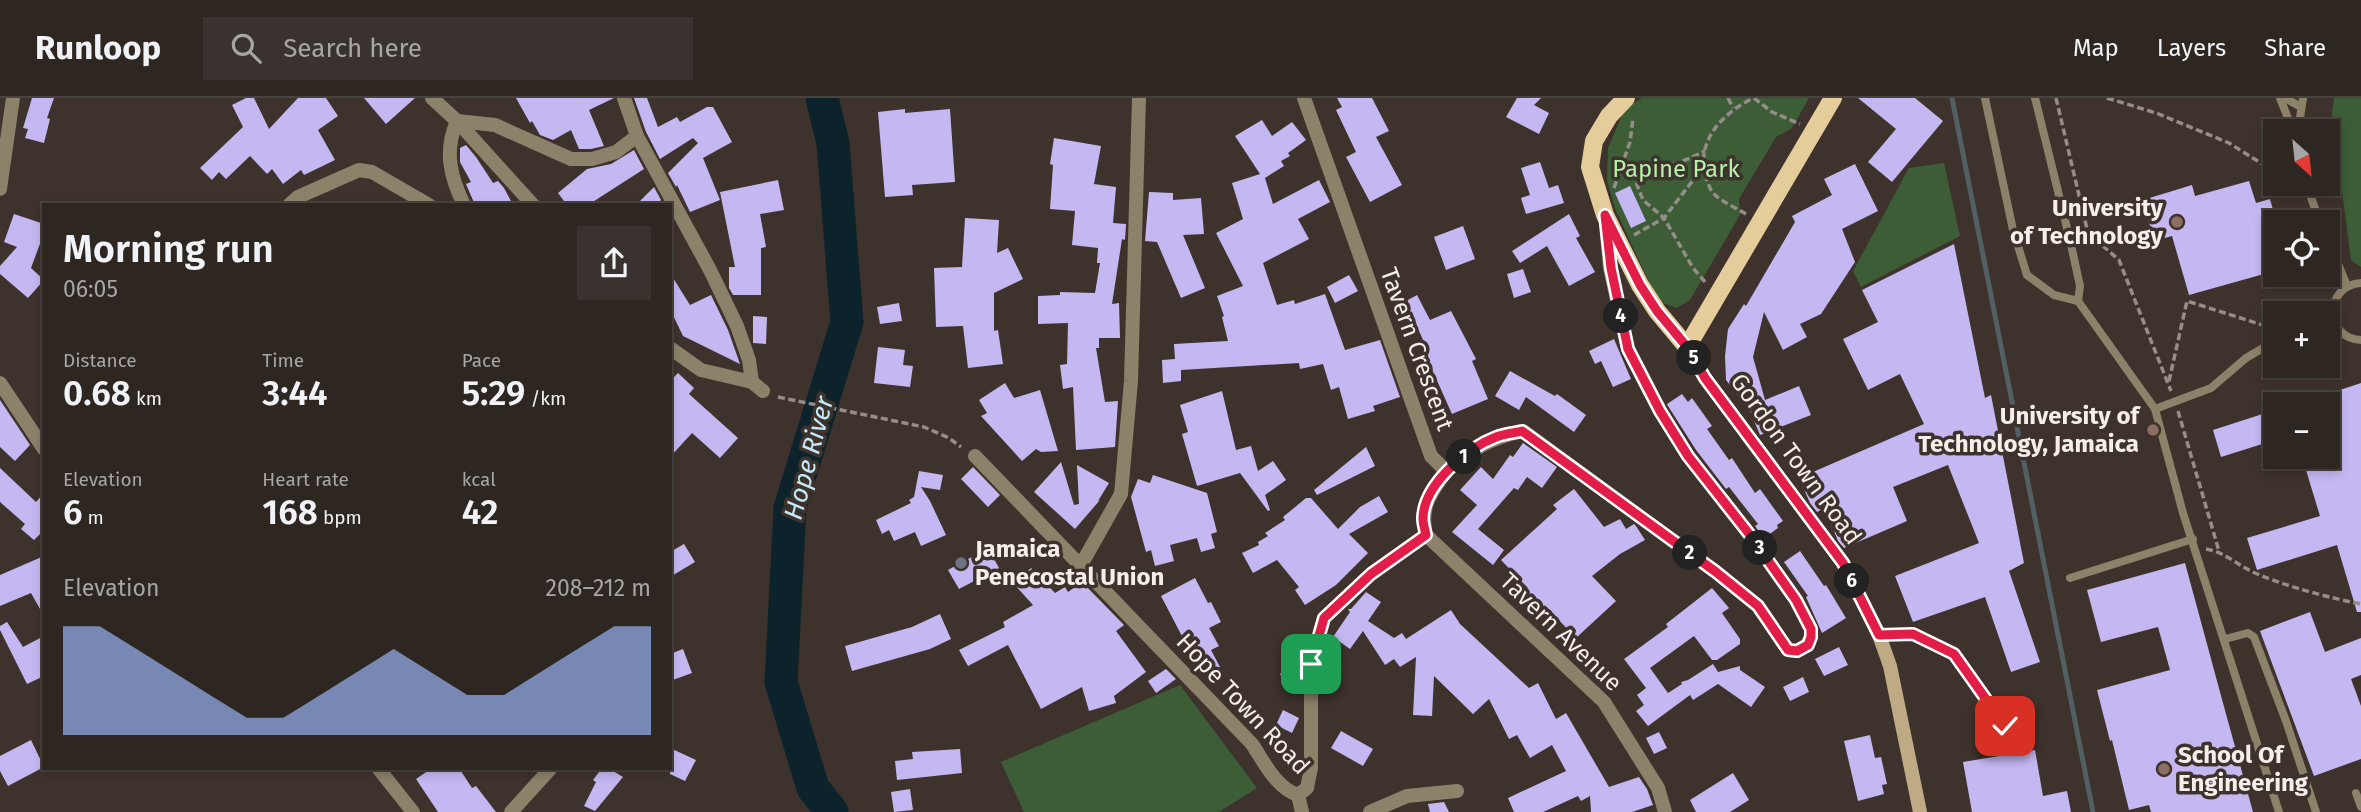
<!DOCTYPE html>
<meta charset="utf-8">
<style>
:root{--surface:#2e2621;--page:#3a322e;--text:#f1f3f6;--muted:#a7a5a5;--line:#49433f;--accent:#95b2f1}
body{margin:0;font-family:"Fira Sans",sans-serif;background:var(--page);color:var(--text);height:100vh;display:flex;flex-direction:column;font-size:26px;white-space:nowrap}
*{box-sizing:border-box;margin:0}
p{font-size:23px;color:var(--muted)}
.icon{flex:none;width:38px;height:38px;fill:none;stroke:currentColor;stroke-width:2;stroke-linecap:round;stroke-linejoin:round}
.map{position:relative;flex:1;overflow:hidden}
.side{position:absolute;left:42px;top:105px;width:630px;height:567px;display:flex;flex-direction:column;background:var(--surface);border-radius:0px;box-shadow:0 4px 10px #0003,0 0 0 2px var(--line)}
.side>*{flex:none}
.needle{width:46px;rotate:153deg}
.buttons{position:absolute;left:2263px;top:21px;display:grid;gap:14px}
.buttons a{display:grid;place-items:center;width:77px;height:77px;border-radius:0px;background:var(--surface);box-shadow:0 4px 10px #0003,0 0 0 2px var(--line);font-size:35px}
.pin{position:absolute;display:grid;place-items:center;width:60px;height:60px;color:#fff;margin:-30px;border-radius:14px;box-shadow:0 4px 10px #0006}
.km{position:absolute;width:35px;height:35px;margin:-18px;border-radius:50%;background:#222;color:#fff;font-size:19px;line-height:35px;text-align:center}
.round{display:grid;place-items:center;flex:none;width:74px;height:74px;border-radius:0px;background:var(--page)}
.summary{display:flex;align-items:center;justify-content:space-between;height:119px;padding:0 21px}
h1{font-size:38px;font-weight:600;line-height:52px}
.metrics{display:grid;grid-template-columns:repeat(3,1fr);gap:10px;height:119px;padding:7px 21px}
.metrics div{display:grid;align-content:center}
.metrics b{font-size:35px;font-weight:600}
.metrics small{font-size:19px;font-weight:400}
.metrics p{font-size:19px}
.chart{height:196px;padding:14px 21px}
.chart p{display:flex;justify-content:space-between}
.chart svg{width:100%;height:126px;margin-top:7px;fill:var(--accent);opacity:.7}
header{display:flex;align-items:center;gap:42px;box-sizing:border-box;height:98px;padding:0 35px;background:var(--surface);border-bottom:2px solid var(--line)}
header strong{font-size:33px}
nav{display:flex;gap:38px;margin-inline-start:auto;font-size:24px}
.search{width:490px;height:63px;background:var(--page);display:flex;align-items:center;gap:18px;box-sizing:border-box;padding:0 24px;border-radius:0px;color:var(--muted);font-size:26px}
.map>svg:first-child{display:block}
</style>
<header>
<strong>Runloop</strong>
<div class="search"><svg class="icon" aria-label="search" viewBox="0 0 24 24"><circle cx="10" cy="10" r="6"/><path d="M15 15l6 6"/></svg>Search here</div>
<nav><a>Map</a><a>Layers</a><a>Share</a></nav>
</header>
<div class="map">
<svg width="2361" height="714" viewBox="0 0 2361 714">
<rect width="100%" height="100%" fill="#3e322c"/>
<!-- green -->
<g fill="#3c5d36">
<path d="M1642,0H1809L1792,30L1776,39L1739,101L1740,117L1690,202L1676,210L1658,203L1615,111L1607,82L1608,50L1625,10Z"/>
<path d="M2334,0H2361V169L2351,162L2332,16Z"/>
<path d="M1944,65L1960,138L1861,189L1853,173L1909,70Z"/>
<path d="M1180,587L1257,690L1219,714H1024L1001,664Z"/>
</g>
<g fill="none" stroke-linecap="round" stroke-linejoin="round">
<!-- stream -->
<path stroke="#526064" stroke-width="5" d="M1952,0L2093,714"/>
<!-- river -->
<path stroke="#0c232b" stroke-width="33" d="M822,0L833,45L847,224L790,410L781,584L813,690L832,714"/>
</g>
<!-- building -->
<g fill="#c5b8f2">
<path d="M32,0H54L47,20L50,21L44,45L25,40L28,31L23,30Z"/>
<path d="M246,0H254L269,31L298,0H326L338,18L318,32L335,62L304,77L301,72L283,86L272,71L267,76L250,58L226,81L219,74L212,82L200,70L243,29L232,7Z"/>
<path d="M364,0H415L386,26Z"/>
<path d="M516,0H614L589,12L604,48L591,51H579L571,32L553,42L540,37L532,23L530,25Z"/>
<path d="M634,0H647L658,29L677,19L680,24L707,9H713L732,44L703,60L720,102L690,114L677,87L676,89L668,75L698,45L693,40L660,61L646,34Z"/>
<path d="M1337,0H1372L1389,33L1376,39L1402,87L1370,104L1346,59L1356,54L1336,12L1342,9Z"/>
<path d="M1517,0H1541L1534,7L1549,15L1539,36L1506,19Z"/>
<path d="M1858,0H1915L1943,23L1892,84L1868,64L1896,31Z"/>
<path d="M905,11V15L950,11L955,84L912,87L913,97L885,99L878,14Z"/>
<path d="M1262,22L1272,38L1292,24L1306,42L1288,55L1290,58L1281,63L1284,68L1265,80L1273,106L1319,82L1330,104L1298,121L1309,141L1263,165L1277,207L1294,202L1295,206L1325,196L1345,252L1380,242L1400,299L1373,308L1375,313L1348,321L1339,289L1331,292L1323,266L1300,271L1299,265L1181,272V283L1163,285L1162,262L1175,261L1174,246L1228,243L1222,219L1224,218L1217,198L1243,188L1216,135L1243,121L1232,85L1260,76L1235,38Z"/>
<path d="M1054,40L1101,48L1094,86L1116,89L1113,125L1126,126L1125,142L1122,141L1112,206L1119,205L1120,240H1099V250H1096L1105,304L1118,303L1115,349L1076,352L1073,289L1063,291L1060,267L1067,266L1068,225L1038,226V198L1060,197V194L1095,195L1100,165H1097L1098,150L1072,147L1075,113L1050,111L1053,67L1050,66Z"/>
<path d="M466,47L476,59L493,85L498,83L504,90L513,107H475L466,86L471,84L460,64V50Z"/>
<path d="M634,52L644,71L588,107H567L558,95L587,71L611,66Z"/>
<path d="M1540,64L1549,90L1558,87L1564,105L1526,116L1521,100L1530,97L1521,70Z"/>
<path d="M1855,66L1878,113L1842,131L1855,164L1821,216L1800,226L1807,239L1783,252L1764,214L1753,259L1765,302L1799,288L1811,317L1760,337L1743,296L1739,299L1726,282L1725,258L1728,231L1744,206L1746,208L1795,124L1792,118L1832,97L1824,81Z"/>
<path d="M778,82L784,112L760,116L766,149L761,150V197H733L729,190V169H735L720,94Z"/>
<path d="M2249,83L2256,105L2270,101L2275,119V145L2264,149L2271,174L2189,197L2172,138L2154,143L2143,102L2192,87L2195,98Z"/>
<path d="M1630,88L1646,123L1631,130L1615,95Z"/>
<path d="M654,89L661,102L656,107H636Z"/>
<path d="M1149,94L1173,95V102L1201,100L1204,136L1183,137L1205,190L1181,200L1157,144L1145,143Z"/>
<path d="M14,116L44,126V135L31,170L44,182L28,200L0,176V168L17,149L4,144Z"/>
<path d="M1569,116L1580,138L1576,140L1595,174L1569,188L1547,148L1520,165L1512,153Z"/>
<path d="M965,120L999,122L997,155L1008,150L1023,181L994,195V233L998,232L1003,266L968,270L963,228L936,229L934,170L962,169Z"/>
<path d="M1463,128L1475,161L1446,172L1434,139Z"/>
<path d="M1954,146L1985,300L1991,297L2024,465L2009,473L2040,564L2011,574L1985,499L1913,524L1895,478L1979,445L1948,367L1893,389L1907,423L1844,450L1838,443L1825,410L1817,414L1810,405L1799,380L1924,326L1900,276L1868,292L1843,241L1878,224L1862,192Z"/>
<path d="M1523,171L1531,194L1514,200L1507,176Z"/>
<path d="M670,175L690,207L711,197L728,232L740,266L683,238L670,211Z"/>
<path d="M1349,177L1358,193L1335,205L1327,189Z"/>
<path d="M1417,197L1430,222L1451,213L1476,261L1472,263L1488,301L1452,316L1425,256L1429,255L1414,222L1407,226L1397,208Z"/>
<path d="M899,205L902,223L880,226L877,209Z"/>
<path d="M753,218L767,219L766,246L753,245Z"/>
<path d="M1614,241L1631,281L1613,289L1601,263L1595,266L1589,253Z"/>
<path d="M878,249L905,252L903,267L913,268L910,289L874,285Z"/>
<path d="M1510,273L1555,298L1557,296L1586,317L1574,334L1526,299L1519,312L1495,298Z"/>
<path d="M678,275L694,290L689,296L738,340L720,360L692,335L670,359V283Z"/>
<path d="M1005,285L1014,300L1040,292L1058,353L1041,354L1036,351L1022,363L981,318L987,315L979,302Z"/>
<path d="M2361,285V514H2357L2337,447L2257,472L2247,440L2320,418L2302,359H2328V296Z"/>
<path d="M1222,293L1236,352L1251,348L1258,373L1273,363L1286,382L1265,397L1270,412L1268,413L1240,375L1197,388L1182,336L1188,334L1180,307Z"/>
<path d="M1682,296L1688,304L1692,300L1712,328L1707,331L1729,362L1732,360L1755,395L1760,391L1783,423L1777,427L1778,430L1764,440L1755,428L1758,426L1729,389L1726,391L1696,352L1668,308L1667,306Z"/>
<path d="M0,302L30,347L15,363L0,349Z"/>
<path d="M2275,312V342L2221,359L2213,332Z"/>
<path d="M1523,345L1557,369L1542,390L1527,379L1518,392L1514,390L1478,431L1504,452L1493,467L1452,434L1477,407L1460,392L1481,369L1493,381L1510,357L1513,359Z"/>
<path d="M1366,349L1375,368L1317,397L1314,392Z"/>
<path d="M1061,364L1074,407L1079,406L1077,367L1109,385L1098,403L1100,402L1075,431L1034,394Z"/>
<path d="M973,369L1000,397L988,409L961,381Z"/>
<path d="M0,370L36,404L44,395V432L34,442L21,431L25,426L0,404Z"/>
<path d="M919,373L943,377L940,392L921,389L930,403L946,437L921,448L915,434L894,443L889,432L882,436L876,422L911,405L909,402L914,399Z"/>
<path d="M1153,377L1207,395L1217,434L1211,436L1215,450L1201,454L1197,440L1170,447L1174,463L1155,468L1151,452L1146,454L1131,399L1138,381L1150,385Z"/>
<path d="M1574,391L1604,429L1620,421L1626,431L1634,426L1636,428L1645,442L1620,456L1592,478L1616,503L1576,540L1556,519L1554,521L1525,492L1528,490L1501,462L1557,411L1553,407Z"/>
<path d="M1379,398L1388,414L1349,436L1368,455L1336,487L1305,507L1295,492L1299,489L1277,462L1253,475L1242,455L1259,447L1258,444L1268,438L1265,435L1285,422L1283,419L1306,400H1311L1338,431L1360,409Z"/>
<path d="M684,446L695,464L670,479V454Z"/>
<path d="M988,450L999,470L959,491L948,472Z"/>
<path d="M1800,453L1824,488L1826,487L1846,520L1822,535L1806,499L1808,498L1784,464Z"/>
<path d="M44,458V518L31,495L0,508V477Z"/>
<path d="M2185,465L2223,605L2253,714H2151L2149,707L2129,712L2112,642L2110,643L2097,592L2170,572L2158,529L2101,544L2087,492Z"/>
<path d="M1031,470L1055,495L1065,489L1068,494L1082,484L1124,527L1116,533L1146,574L1114,598L1116,605L1089,613L1082,589L1041,611L1008,547L968,568L959,552L1005,529L1003,524L1033,507L1014,486Z"/>
<path d="M1195,480L1208,505L1211,504L1221,524L1209,530L1219,548L1211,552L1220,569L1206,577L1199,565L1197,567L1161,498Z"/>
<path d="M1712,490L1729,510L1722,515L1740,541V546L1717,562H1712L1694,538L1650,570L1668,595L1682,586L1681,584L1688,582L1713,566L1718,574L1740,568V572L1765,589L1751,609L1718,586L1693,602L1690,597L1648,628L1636,613L1644,607L1637,597L1646,590L1624,561L1668,529L1666,526Z"/>
<path d="M1366,494L1381,504L1368,523L1394,540L1402,535L1406,541L1451,512L1460,526L1529,590L1538,585L1556,621L1566,615L1609,689L1639,679L1647,691L1653,707L1632,714H1591L1590,698L1581,703L1578,698L1543,714H1514L1508,700L1566,673L1552,647L1530,660L1517,637L1509,641L1489,601L1473,616L1434,578L1432,618L1413,617L1416,559L1400,569L1394,561L1385,567L1363,533L1350,551L1333,539L1350,514L1348,511H1351Z"/>
<path d="M2310,514L2325,554L2361,540V577L2351,581L2361,608V661L2314,678L2260,533Z"/>
<path d="M940,516L951,541L930,551L852,573L845,548L912,529Z"/>
<path d="M7,524L23,549L44,538V578L27,586L0,532V528Z"/>
<path d="M1292,547L1305,552L1298,584L1280,577Z"/>
<path d="M1839,549L1848,567L1824,578L1815,561Z"/>
<path d="M683,551L692,575L670,583V556Z"/>
<path d="M1166,571L1176,581L1156,595L1148,583Z"/>
<path d="M1803,579L1809,594L1790,603L1783,589Z"/>
<path d="M1283,612L1299,620L1292,635L1276,627Z"/>
<path d="M1341,633L1373,651L1363,668L1331,650Z"/>
<path d="M1659,634L1667,650L1654,656L1646,640Z"/>
<path d="M1870,637L1875,660L1881,659L1887,686L1882,687L1884,696L1858,703L1844,643Z"/>
<path d="M31,642L44,669L8,688L0,673V658Z"/>
<path d="M670,650L696,662L685,683L670,676Z"/>
<path d="M960,651L962,675L897,682L895,663L913,661L912,654Z"/>
<path d="M2035,652L2043,698L2067,693L2071,714H1972L1963,664Z"/>
<path d="M432,670H459L472,690L476,688L496,714H438L416,681Z"/>
<path d="M602,670H608L623,679L595,713L584,708L596,684L593,682Z"/>
<path d="M1733,675L1749,702L1730,714H1696L1690,702Z"/>
<path d="M910,691L913,712L894,714L891,694Z"/>
<path d="M1444,704L1449,714H1430L1428,706Z"/>
</g>
<g fill="none" stroke-linecap="round" stroke-linejoin="round">
<!-- path -->
<g stroke="#978d88" stroke-width="3.5" stroke-dasharray="7 3.5" stroke-linecap="butt">
<path d="M1728,0L1733,10"/>
<path d="M1754,0L1772,14L1800,26"/>
<path d="M2056,0L2087,131L2094,140L2119,162L2171,293"/>
<path d="M2107,0L2156,15L2229,45L2275,74"/>
<path d="M1621,72C1651,76 1679,66 1705,53"/>
<path d="M1637,74V87L1643,102L1664,120L1693,170L1706,185"/>
<path d="M1614,90L1630,44L1633,20"/>
<path d="M1746,116C1736,110 1722,104 1714,96C1709,91 1707,82 1705,76C1697,40 1724,15 1753,0"/>
<path d="M1634,137L1664,120L1704,68"/>
<path d="M2169,283L2187,203L2272,230"/>
<path d="M778,299L924,329L949,340L961,349"/>
<path d="M2178,313L2219,453"/>
<path d="M2206,451C2225,454 2237,467 2255,475C2288,489 2326,499 2361,506"/>
</g>
<!-- service -->
<g stroke="#8c8169" stroke-width="8">
<path d="M1985,0L2013,132L2027,177L2054,197L2078,203L2155,311L2183,415L2279,714"/>
<path d="M2035,0L2070,142L2080,188L2078,203"/>
<path d="M2280,0L2293,33"/>
<path d="M2285,0L2301,9"/>
<path d="M2298,33L2303,0"/>
<path d="M2306,86L2320,124"/>
<path d="M2328,141L2347,188"/>
<path d="M2361,185C2324,187 2324,241 2361,242"/>
<path d="M2155,311L2211,290L2246,260L2275,243"/>
<path d="M2070,480L2193,441"/>
<path d="M1879,537L1912,536L1954,556L2005,628"/>
<path d="M2225,541L2248,535L2254,539L2286,623L2316,714"/>
<path d="M2356,695L2361,709"/>
</g>
<!-- minor -->
<g stroke="#8c8169" stroke-width="14">
<path d="M432,0L457,23L533,107"/>
<path d="M624,0L637,38L710,172L737,228L749,262L752,284"/>
<path d="M1304,0L1431,358L1446,373C1474,351 1487,341 1523,333L1716,474L1758,508L1788,552L1797,553L1807,547L1811,539V531L1796,502L1750,437L1688,358L1660,313L1628,251L1610,170L1606,125"/>
<path d="M0,91L13,0"/>
<path d="M289,107L298,99L359,72L372,74L429,107"/>
<path d="M464,107C450,78 444,53 457,23L495,27L571,61H592L616,54L637,38"/>
<path d="M670,250L701,272L752,284L763,293"/>
<path d="M0,285L44,351"/>
<path d="M975,358L1252,646C1264,664 1276,690 1298,697L1307,690L1311,670V566L1324,520L1371,476L1426,437C1420,407 1430,397 1446,373"/>
<path d="M1426,437L1604,604L1658,690L1665,714"/>
<path d="M1081,467L1121,396L1131,283L1139,0"/>
<path d="M378,670L413,714"/>
<path d="M1298,697L1302,714"/>
<path d="M511,714L551,670"/>
<path d="M1370,714L1407,698L1457,693"/>
</g>
<!-- secondary -->
<path stroke="#beab85" stroke-width="14" d="M1687,249L1705,280L1843,465L1879,537L1890,568L1920,714"/>
<!-- primary -->
<path stroke="#e4cc9b" stroke-width="18" d="M1626,0L1609,18L1594,43L1590,69L1605,117L1640,187L1657,213L1687,249L1833,0"/>
</g>
<g fill="none" stroke-linecap="round" stroke-linejoin="round">
<defs>
<path id="route" d="M1311,566L1324,520L1371,476L1426,437C1425,432 1423,426 1423,421C1423,387 1467,350 1496,339C1504,336 1514,335 1522,333L1716,474L1758,508L1788,552L1797,553L1808,547L1811,539V531L1796,502L1750,437L1688,358L1660,313L1628,251L1611,170L1605,117L1640,187L1657,213L1687,249L1705,280L1843,465L1879,537L1913,536L1954,556L2005,628"/>
</defs>
<!-- route casing -->
<use href="#route" stroke="#fff" stroke-width="14"/>
<!-- route -->
<use href="#route" stroke="#e11d48" stroke-width="9"/>
</g>
<!-- markers -->
<g fill="#8d6e63" stroke="#3e322c" stroke-width="2.5">
<circle cx="2177" cy="124" r="7"/>
<circle cx="2153" cy="332" r="7"/>
<circle cx="2164" cy="671" r="7"/>
</g>
<circle fill="#6b7280" stroke="#3e322c" stroke-width="2.5" cx="961" cy="465" r="7"/>
<g text-anchor="middle" dominant-baseline="central" stroke-width="7" stroke-linejoin="round" paint-order="stroke">
<!-- park labels -->
<g font-size="24" fill="#b5f1aa" stroke="#3e322c">
<text x="1676" y="71">Papine Park</text>
</g>
<!-- poi labels -->
<g font-size="24" font-weight="bold" fill="#f6eeea" stroke="#3e322c" text-anchor="end">
<text x="2163" y="110">University<tspan x="2163" dy="28">of Technology</tspan></text>
<text x="2139" y="318">University of<tspan x="2139" dy="28">Technology, Jamaica</tspan></text>
<text x="975" y="451" text-anchor="start">Jamaica<tspan x="975" dy="28">Penecostal Union</tspan></text>
<text x="2178" y="657" text-anchor="start">School Of<tspan x="2178" dy="28">Engineering</tspan></text>
</g>
<!-- street labels -->
<g font-size="24" fill="#f6eeea" stroke="#3e322c">
<text transform="translate(1417 251) rotate(70)">Tavern Crescent</text>
<text transform="translate(1796 361) rotate(54)">Gordon Town Road</text>
<text transform="translate(1561 534) rotate(44)">Tavern Avenue</text>
<text transform="translate(1243 606) rotate(47)">Hope Town Road</text>
</g>
<!-- water labels -->
<g font-size="26" font-style="italic" fill="#c3eaf8" stroke="#3e322c">
<text transform="translate(809 360) rotate(-75)">Hope River</text>
</g>
</g>
</svg>
<div class="buttons">
<a><svg class="needle" viewBox="-14 -14 28 28"><path d="M0-13l5 13h-10z" fill="#e53935"/><path d="M0 13l5-13h-10z" fill="#a7a5a5"/></svg></a>
<a><svg class="icon" aria-label="locate" viewBox="0 0 24 24"><circle cx="12" cy="12" r="6"/><path d="M12 2v4M12 18v4M2 12h4M18 12h4"/></svg></a>
<a>+</a>
<a>−</a>
</div>
<div class="pin" style="left:1311px;top:566px;background:#1e9e55"><svg class="icon" aria-label="arrive" viewBox="0 0 24 24"><path d="M6 21V4h12l-3 4 3 4H6"/></svg></div>
<div class="pin" style="left:2005px;top:628px;background:#d93025"><svg class="icon" aria-label="check" viewBox="0 0 24 24"><path d="M5 12l5 5 9-10"/></svg></div>
<b class="km" style="left:1464px;top:359px">1</b>
<b class="km" style="left:1690px;top:455px">2</b>
<b class="km" style="left:1760px;top:450px">3</b>
<b class="km" style="left:1621px;top:218px">4</b>
<b class="km" style="left:1694px;top:260px">5</b>
<b class="km" style="left:1852px;top:483px">6</b>
<section class="side">
<div class="summary"><div><h1>Morning run</h1><p>06:05</p></div><a class="round"><svg class="icon" aria-label="share" viewBox="0 0 24 24"><path d="M12 15V3M7 8l5-5 5 5M5 13v7h14v-7"/></svg></a></div>
<div class="metrics">
<div><p>Distance</p><b>0.68<small> km</small></b></div>
<div><p>Time</p><b>3:44</b></div>
<div><p>Pace</p><b>5:29<small> /km</small></b></div>
</div>
<div class="metrics">
<div><p>Elevation</p><b>6<small> m</small></b></div>
<div><p>Heart rate</p><b>168<small> bpm</small></b></div>
<div><p>kcal</p><b>42</b></div>
</div>
<div class="chart"><p><span>Elevation</span>208–212 m</p>
<svg viewBox="0 0 160 44" preserveAspectRatio="none"><path d="M0 44V6L10 6L20 14L30 22L40 30L50 38L60 38L70 30L80 22L90 14L100 22L110 30L120 30L130 22L140 14L150 6L160 6V44z"/></svg>
</div>
</section>
</div>
